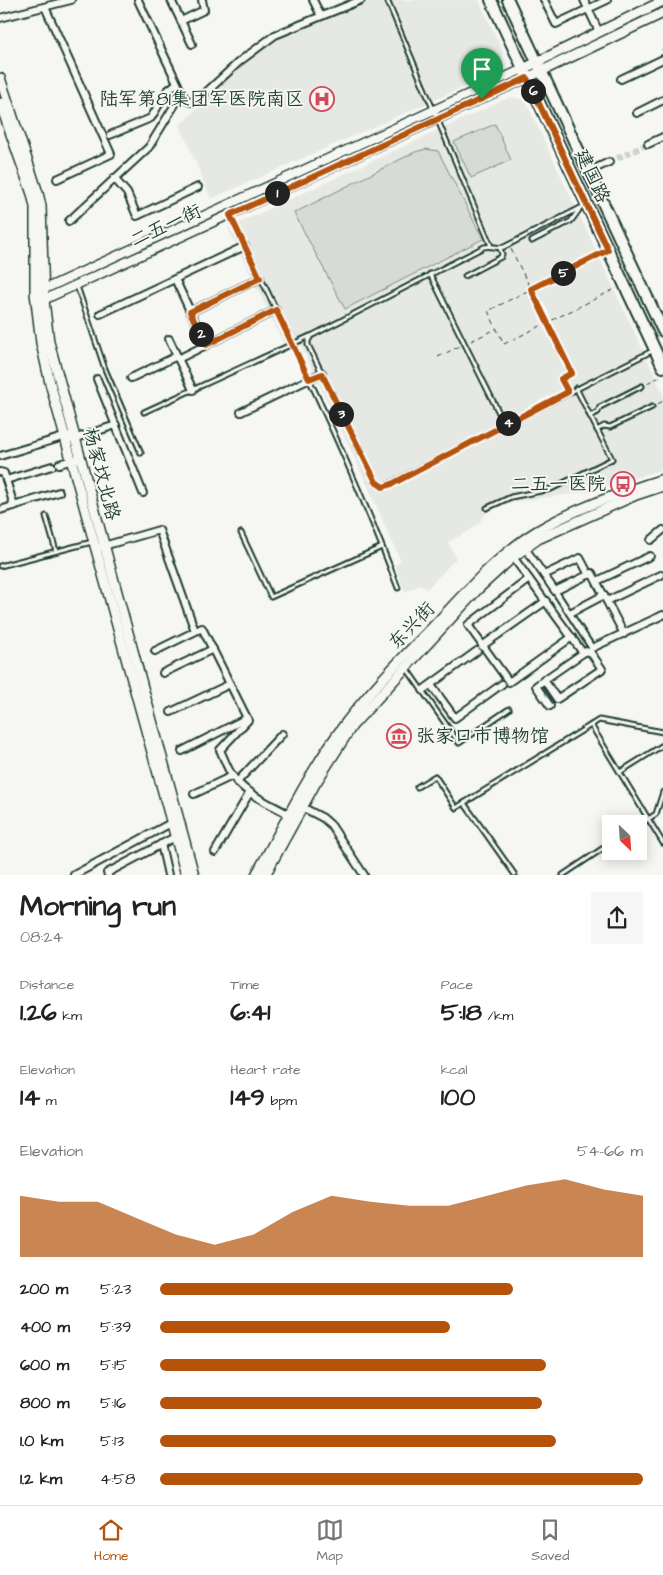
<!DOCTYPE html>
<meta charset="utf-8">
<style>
:root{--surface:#fff;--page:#f6f6f6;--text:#222;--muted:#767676;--line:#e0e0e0;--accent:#b45309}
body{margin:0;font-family:"Architects Daughter","LXGW WenKai TC",sans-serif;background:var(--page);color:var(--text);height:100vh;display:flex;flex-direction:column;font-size:19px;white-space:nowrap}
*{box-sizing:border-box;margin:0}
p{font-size:16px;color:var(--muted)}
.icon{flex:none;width:28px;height:28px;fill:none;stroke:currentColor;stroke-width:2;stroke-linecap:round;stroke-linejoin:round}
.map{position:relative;height:875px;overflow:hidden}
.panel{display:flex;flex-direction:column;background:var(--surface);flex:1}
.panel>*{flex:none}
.needle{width:32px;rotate:155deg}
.buttons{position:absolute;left:602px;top:815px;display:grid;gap:10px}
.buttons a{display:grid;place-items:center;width:45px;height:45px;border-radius:0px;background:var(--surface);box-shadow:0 2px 12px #0003;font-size:25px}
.pin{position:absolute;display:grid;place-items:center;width:42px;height:42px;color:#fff;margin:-51px -21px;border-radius:50% 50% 50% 0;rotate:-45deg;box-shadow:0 0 5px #0007}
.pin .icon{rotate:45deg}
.km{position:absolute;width:25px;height:25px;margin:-12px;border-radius:50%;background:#222;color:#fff;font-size:14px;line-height:25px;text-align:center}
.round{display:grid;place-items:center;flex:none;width:52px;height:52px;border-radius:0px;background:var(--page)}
.overview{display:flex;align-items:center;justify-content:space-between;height:85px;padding:0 20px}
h1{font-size:28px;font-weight:700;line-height:38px}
.metrics{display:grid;grid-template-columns:repeat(3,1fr);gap:8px;height:85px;padding:5px 20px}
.metrics div{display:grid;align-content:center}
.metrics b{font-size:25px;font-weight:700}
.metrics small{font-size:14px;font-weight:400}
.metrics p{font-size:14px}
.chart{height:140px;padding:10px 20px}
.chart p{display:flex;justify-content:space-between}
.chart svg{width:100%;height:90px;margin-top:5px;fill:var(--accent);opacity:.7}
ul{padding:0 20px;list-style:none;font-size:16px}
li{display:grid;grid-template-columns:80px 60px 1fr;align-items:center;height:38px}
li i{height:12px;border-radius:6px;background:var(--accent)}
.tabs{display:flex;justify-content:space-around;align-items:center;height:70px;border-top:1px solid var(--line);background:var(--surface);font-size:14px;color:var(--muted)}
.tabs a{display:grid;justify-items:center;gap:2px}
.tabs .current{color:var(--accent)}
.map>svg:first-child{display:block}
</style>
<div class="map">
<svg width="663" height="875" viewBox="0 0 663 875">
<rect width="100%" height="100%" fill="#f6f6f2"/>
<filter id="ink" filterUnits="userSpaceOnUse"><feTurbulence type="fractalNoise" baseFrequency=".02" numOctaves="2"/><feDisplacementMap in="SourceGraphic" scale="10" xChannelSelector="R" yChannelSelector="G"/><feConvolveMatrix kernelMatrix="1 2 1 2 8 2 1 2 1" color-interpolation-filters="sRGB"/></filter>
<g filter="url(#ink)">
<!-- built -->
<g fill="#e6e8e4">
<path d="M373,0H479L503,52L502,62L495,73L211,199L180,125L251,56L267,44Z"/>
<path d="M510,97L521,99L527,104L663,393V469L593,491L513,502L488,511L478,524L469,531L448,542L456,558L427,589L420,585L405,592L395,565L401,562L365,480L300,344L287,350L228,228Z"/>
</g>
<!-- green -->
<g fill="#d6dbd6" stroke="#7a8c85">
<path d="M495,124L511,160L471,178L454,142Z"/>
<path d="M426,149L438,151L483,239L345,309L294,213L415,152Z"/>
</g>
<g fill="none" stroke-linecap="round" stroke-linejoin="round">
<!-- minor-tunnel -->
<path stroke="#cbd1cc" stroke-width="6" stroke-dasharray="6 3" stroke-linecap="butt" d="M609,162L648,144"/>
<defs>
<g id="service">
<path d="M387,0L491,246"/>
<path d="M586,205L504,247C497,249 491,245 484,247L311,336L308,341V345L376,482L383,487L654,350"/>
<path d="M230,215C290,337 350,460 398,588"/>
<path d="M532,241L571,221L579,210"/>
<path d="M430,274L505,425"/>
<path d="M465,276L501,257L502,254L500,248"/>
<path d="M77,286L105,369L141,453"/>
<path d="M144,412L310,336"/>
<path d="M590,416L598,412L600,407L642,386"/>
<path d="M597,430L604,426L610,427L652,407"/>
<path d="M487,508L511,497L551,489L612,459L576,388"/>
<path d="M46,516L56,551"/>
<path d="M241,533L271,597L382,547"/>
<path d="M0,566L92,542"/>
<path d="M407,669L459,743L509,709"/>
<path d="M591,725L599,720L663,732"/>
<path d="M620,772L663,745"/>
<path d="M417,787L435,776L456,808L464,803"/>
<path d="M639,825L656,814L663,792"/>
<path d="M515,875L464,803L591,725L663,843"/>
<path d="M563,875L611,843"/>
</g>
<path id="pedestrian" d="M555,591L592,648"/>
<g id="minor">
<path d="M138,0L179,87L185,99L191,102L200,98L240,61L275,35L361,0"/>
<path d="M171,0L192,44"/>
<path d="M313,0L321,16"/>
<path d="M544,0L556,24L607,0"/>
<path d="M584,0L599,32"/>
<path d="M45,7L111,154L57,179"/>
<path d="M0,18L71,0"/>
<path d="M181,21L204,10L202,0"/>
<path d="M621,79L663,59"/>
<path d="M637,113L663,100"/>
<path d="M110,135L151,118L167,91L177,83"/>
<path d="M648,144L663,137"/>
<path d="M588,172L609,162"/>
<path d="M114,178L127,193L137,216L198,187"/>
<path d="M69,221L149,147L182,93"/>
<path d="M175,279L206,345"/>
<path d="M190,312L260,278"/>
<path d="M100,314L245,246"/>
<path d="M169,339L193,390"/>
<path d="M178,359L276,310"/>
<path d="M131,378L177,356"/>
<path d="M97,379L143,493"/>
<path d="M241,412L322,373"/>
<path d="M67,441L116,425"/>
<path d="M0,456L73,434"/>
<path d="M59,464L80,458"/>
<path d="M0,472L4,473L14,506"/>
<path d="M6,480L52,466"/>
<path d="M0,510L59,492"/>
<path d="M651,540L663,530"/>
<path d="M100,547L159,530L195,631"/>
<path d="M525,548L555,591L592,573L624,634"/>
<path d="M513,557L583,653L544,680L557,699L602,669L591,653L586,651L583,653"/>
<path d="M544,575L580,558L589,575"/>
<path d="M529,579L468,625L509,682L572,637"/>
<path d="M597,581L650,556"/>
<path d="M607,601L661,575"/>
<path d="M570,613L604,595"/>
<path d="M482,646L546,601"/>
<path d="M592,648L663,615"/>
<path d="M155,651L202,628L248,720L220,750C224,758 227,768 232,775C244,794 271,804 290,815"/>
<path d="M163,673L213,649"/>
<path d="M544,680L536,686L550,706"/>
<path d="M431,685L455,718L502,684"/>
<path d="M423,690L477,651"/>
<path d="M171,712L230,684"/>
<path d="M182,751L247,718"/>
<path d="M237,782L282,734"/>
<path d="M194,794L232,776"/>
<path d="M302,807L323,818L331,825L364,875"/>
<path d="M161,844L168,875"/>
<path d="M215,852L250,792"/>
<path d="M74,875L171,823"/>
<path d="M108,875L107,873L175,837"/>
</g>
<g id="tertiary">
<path d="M38,292L523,69"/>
<path d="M41,301L527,78"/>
</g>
<g id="secondary">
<path d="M523,69L663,1"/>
<path d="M0,78L38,193L41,206L44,300L49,342L194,875"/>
<path d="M527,78L663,13"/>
<path d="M0,103L32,194L35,207V293L41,343L50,383L186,875"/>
<path d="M256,875C284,825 310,770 345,724C374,685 411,650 444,615C472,585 502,552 537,531C574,509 622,492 663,479"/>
<path d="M265,875L315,784L352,726L478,589L513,557L538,539L636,495L663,486"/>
</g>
<g id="primary">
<path d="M491,0L663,367"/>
<path d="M508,0L663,331"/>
</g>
</defs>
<!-- service casing -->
<use href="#service" stroke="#1f3d34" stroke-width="7"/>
<!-- pedestrian casing -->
<use href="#pedestrian" stroke="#1f3d34" stroke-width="9"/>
<!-- minor casing -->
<use href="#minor" stroke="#1f3d34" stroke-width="10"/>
<!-- tertiary casing -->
<use href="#tertiary" stroke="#1f3d34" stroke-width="11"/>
<!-- secondary casing -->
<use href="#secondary" stroke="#1f3d34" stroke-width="12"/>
<!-- primary casing -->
<use href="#primary" stroke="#1f3d34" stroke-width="14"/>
<!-- path -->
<g stroke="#1f3d34" stroke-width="1" stroke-dasharray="5 4" stroke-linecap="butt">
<path d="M662,49L663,51"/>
<path d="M511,249L572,373L561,379L565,387"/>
<path d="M600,254L488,311L504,344L617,288"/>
<path d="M471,341L496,329"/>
<path d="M438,357L460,346"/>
<path d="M647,383L662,376"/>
<path d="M658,404L663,401"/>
</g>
<!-- service -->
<use href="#service" stroke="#f6f6f2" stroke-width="3"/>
<!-- pedestrian -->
<use href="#pedestrian" stroke="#f6f6f2" stroke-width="5"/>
<!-- minor -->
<use href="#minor" stroke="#f6f6f2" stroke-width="6"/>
<!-- tertiary -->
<use href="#tertiary" stroke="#f6f6f2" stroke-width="8"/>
<!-- secondary -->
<use href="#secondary" stroke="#f6f6f2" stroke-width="9"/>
<!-- primary -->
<use href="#primary" stroke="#f6f6f2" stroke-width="10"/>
</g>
</g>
<g fill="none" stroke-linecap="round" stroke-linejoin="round" filter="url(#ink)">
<defs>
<path id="route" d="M527,78L608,250L531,289L572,373L561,379L568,392L392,484L383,487L376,482L322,374L309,379L276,310L206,345L190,312L260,278L230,215Z"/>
</defs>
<!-- route casing -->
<use href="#route" stroke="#fff" stroke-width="10"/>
<!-- route -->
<use href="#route" stroke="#b45309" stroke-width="6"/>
</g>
<!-- icons -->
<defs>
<symbol id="hospital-ring" viewBox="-11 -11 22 22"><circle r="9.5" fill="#f6f6f2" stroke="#d1495b" stroke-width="1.5"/><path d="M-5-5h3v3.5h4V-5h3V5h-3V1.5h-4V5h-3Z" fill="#d1495b"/></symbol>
<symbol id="bus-ring" viewBox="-11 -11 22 22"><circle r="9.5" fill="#f6f6f2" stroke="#d1495b" stroke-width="1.5"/><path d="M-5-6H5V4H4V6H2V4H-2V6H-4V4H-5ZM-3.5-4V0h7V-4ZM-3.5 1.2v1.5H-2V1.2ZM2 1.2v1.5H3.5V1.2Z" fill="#d1495b"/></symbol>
<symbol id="museum-ring" viewBox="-11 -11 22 22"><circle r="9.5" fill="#f6f6f2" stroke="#d1495b" stroke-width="1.5"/><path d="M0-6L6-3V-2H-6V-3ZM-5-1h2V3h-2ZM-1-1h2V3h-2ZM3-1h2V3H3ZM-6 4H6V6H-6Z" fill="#d1495b"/></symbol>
</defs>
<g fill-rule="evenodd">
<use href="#hospital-ring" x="308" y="85" width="28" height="28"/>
<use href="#bus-ring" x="609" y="470" width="28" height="28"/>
<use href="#museum-ring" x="385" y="722" width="28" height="28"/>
</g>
<g text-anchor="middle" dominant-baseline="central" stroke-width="4" stroke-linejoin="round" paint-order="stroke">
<!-- poi labels -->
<g font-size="19" fill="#1f3d34" stroke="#f6f6f2" text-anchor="end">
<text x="304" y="99">陆军第81集团军医院南区</text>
<text x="606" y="484">二五一医院</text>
<text x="416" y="736" text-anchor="start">张家口市博物馆</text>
</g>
<!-- street labels -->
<g font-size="19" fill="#1f3d34" stroke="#f6f6f2">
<text transform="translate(592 176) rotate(65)">建国路</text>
<text transform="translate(166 226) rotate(-25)">二五一街</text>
<text transform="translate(101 474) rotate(75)">杨家坟北路</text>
<text transform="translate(412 626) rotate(-46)">东兴街</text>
</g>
</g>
</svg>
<div class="buttons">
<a><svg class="needle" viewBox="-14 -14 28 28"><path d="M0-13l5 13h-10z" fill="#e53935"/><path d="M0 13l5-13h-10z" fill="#767676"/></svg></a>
</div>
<div class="pin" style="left:482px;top:99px;background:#1e9e55"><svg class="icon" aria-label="arrive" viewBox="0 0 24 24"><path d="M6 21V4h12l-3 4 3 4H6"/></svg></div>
<b class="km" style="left:277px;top:193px">1</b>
<b class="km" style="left:201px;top:334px">2</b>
<b class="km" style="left:341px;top:414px">3</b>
<b class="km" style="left:508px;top:423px">4</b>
<b class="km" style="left:563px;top:273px">5</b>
<b class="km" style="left:533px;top:91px">6</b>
</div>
<section class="panel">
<div class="overview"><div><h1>Morning run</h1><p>08:24</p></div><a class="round"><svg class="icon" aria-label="share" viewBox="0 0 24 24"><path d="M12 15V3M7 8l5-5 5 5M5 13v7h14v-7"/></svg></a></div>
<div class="metrics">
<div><p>Distance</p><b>1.26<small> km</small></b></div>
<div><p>Time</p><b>6:41</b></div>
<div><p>Pace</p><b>5:18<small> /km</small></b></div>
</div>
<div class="metrics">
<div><p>Elevation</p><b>14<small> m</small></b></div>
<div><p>Heart rate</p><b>149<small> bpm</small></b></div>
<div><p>kcal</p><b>100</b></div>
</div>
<div class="chart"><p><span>Elevation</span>54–66 m</p>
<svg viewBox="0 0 160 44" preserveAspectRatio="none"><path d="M0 44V14L10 17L20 17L30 25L40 33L50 38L60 33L70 22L80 14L90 17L100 19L110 19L120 14L130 9L140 6L150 11L160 14V44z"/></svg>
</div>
<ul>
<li><b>200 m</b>5:23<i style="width:73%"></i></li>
<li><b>400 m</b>5:39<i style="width:60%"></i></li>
<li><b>600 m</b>5:15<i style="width:80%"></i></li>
<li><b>800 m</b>5:16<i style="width:79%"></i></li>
<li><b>1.0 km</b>5:13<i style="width:82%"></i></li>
<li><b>1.2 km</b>4:58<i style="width:100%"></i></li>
</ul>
</section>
<nav class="tabs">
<a class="current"><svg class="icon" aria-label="home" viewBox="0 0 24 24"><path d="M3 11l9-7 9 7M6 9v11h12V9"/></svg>Home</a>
<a><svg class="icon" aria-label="map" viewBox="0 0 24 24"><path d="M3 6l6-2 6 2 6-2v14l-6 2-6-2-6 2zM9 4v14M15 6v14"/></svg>Map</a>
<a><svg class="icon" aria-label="saved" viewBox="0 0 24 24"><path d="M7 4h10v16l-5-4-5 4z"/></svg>Saved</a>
</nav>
